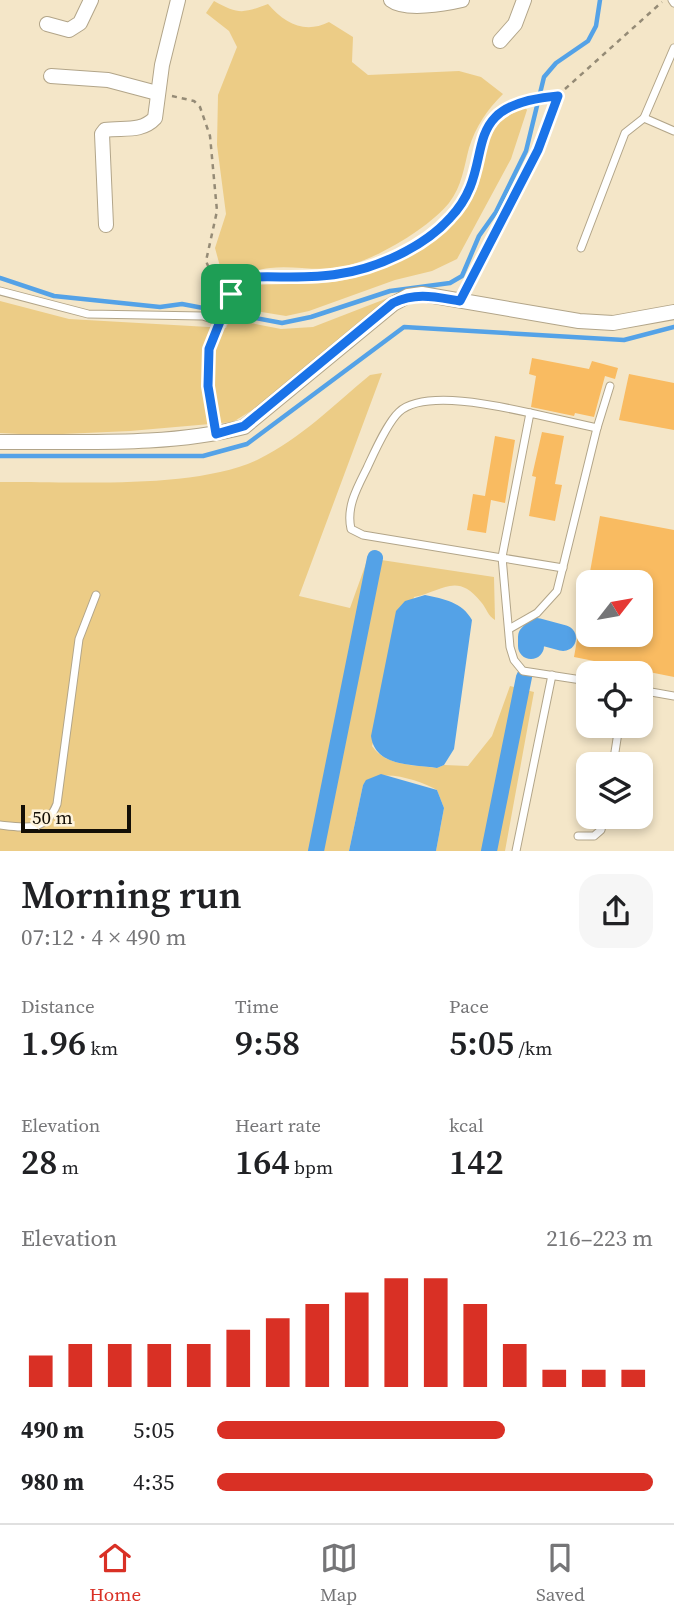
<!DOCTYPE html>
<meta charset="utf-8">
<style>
:root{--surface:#fff;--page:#f6f6f6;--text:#202124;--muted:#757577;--line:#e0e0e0;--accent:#d93025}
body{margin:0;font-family:"Source Serif 4",serif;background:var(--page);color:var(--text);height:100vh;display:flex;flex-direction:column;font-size:26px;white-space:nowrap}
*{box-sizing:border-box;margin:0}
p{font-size:23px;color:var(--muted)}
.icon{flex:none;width:38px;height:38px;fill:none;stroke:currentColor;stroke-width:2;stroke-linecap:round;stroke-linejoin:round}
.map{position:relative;height:851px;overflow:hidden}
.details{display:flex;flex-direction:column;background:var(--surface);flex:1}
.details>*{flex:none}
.needle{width:46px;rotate:59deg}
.fabs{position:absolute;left:576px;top:570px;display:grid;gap:14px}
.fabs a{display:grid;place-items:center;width:77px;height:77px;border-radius:14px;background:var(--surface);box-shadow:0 4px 10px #0003;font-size:35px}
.scale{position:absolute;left:21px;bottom:18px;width:110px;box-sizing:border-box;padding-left:7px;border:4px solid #140f06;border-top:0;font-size:19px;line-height:24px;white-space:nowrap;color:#140f06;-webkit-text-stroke:5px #fef3db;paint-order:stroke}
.pin{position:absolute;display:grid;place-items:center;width:60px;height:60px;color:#fff;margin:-30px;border-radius:14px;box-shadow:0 4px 10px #0006}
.round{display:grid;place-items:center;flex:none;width:74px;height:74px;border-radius:21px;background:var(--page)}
.overview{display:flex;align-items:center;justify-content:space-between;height:119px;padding:0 21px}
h1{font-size:38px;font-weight:600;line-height:52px}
.metrics{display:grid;grid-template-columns:repeat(3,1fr);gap:10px;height:119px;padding:7px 21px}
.metrics div{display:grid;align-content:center}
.metrics b{font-size:35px;font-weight:600}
.metrics small{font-size:19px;font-weight:400}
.metrics p{font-size:19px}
.chart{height:196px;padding:14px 21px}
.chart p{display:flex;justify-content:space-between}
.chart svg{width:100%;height:126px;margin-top:7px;stroke:var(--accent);stroke-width:6}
ul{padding:0 21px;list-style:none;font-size:23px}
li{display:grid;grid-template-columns:112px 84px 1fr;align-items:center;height:52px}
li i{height:18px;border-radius:9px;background:var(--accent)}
.tabs{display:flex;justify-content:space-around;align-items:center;height:98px;border-top:2px solid var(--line);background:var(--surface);font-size:19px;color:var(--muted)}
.tabs a{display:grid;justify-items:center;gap:4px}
.tabs .active{color:var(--accent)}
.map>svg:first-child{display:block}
</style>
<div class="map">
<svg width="674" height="851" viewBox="0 0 674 851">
<rect width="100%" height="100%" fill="#f4e6c8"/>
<!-- green -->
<g fill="#eccc86">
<path d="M214,1C238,14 242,14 268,4C285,24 305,34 329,22L353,37L352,62L368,75L459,71L481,77L503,94C487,110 476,126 469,148C464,167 462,186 449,203C428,229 368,265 335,268C313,271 291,265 270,268C256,269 244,277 230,282L221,270L215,248L226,214L217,145L218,95L237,47L229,31L206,13Z"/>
<path d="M525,107L527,110L511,159L457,259L432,271L395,280L309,311L286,316L231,307L242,291L255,285C284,283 317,286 345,280C397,268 460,237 479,183C481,174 481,165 483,156C488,129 501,118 525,107Z"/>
<path d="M393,296L259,406L233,422L130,431L40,435L0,433V301L69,319L226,328L230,319L281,329L313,327Z"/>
<path d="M382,373L299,596L350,608L368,558L494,577L495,620C488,616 487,609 481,602C457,571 441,592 414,597L372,746C385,766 415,765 437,768L444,765L468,766L492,736L510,686L534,692L505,851H436L444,808L437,790C419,780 377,766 363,785L349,851H0V482C74,481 194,490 259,459C300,439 335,404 370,375Z"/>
</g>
<!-- water -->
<g fill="#54a2e7">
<path d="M425,595C444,599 462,602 472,620L454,749L444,765L437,768C412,764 375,767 371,736L396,611L405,601Z"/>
<path d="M381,774L437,790L444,808L436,851H349L363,785L366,780Z"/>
</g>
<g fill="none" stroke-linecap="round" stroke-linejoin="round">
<!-- stream -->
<g stroke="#54a2e7" stroke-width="4.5">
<path d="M0,278L54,296L160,307L182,304L282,323L311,317L390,291L450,283L462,276L479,236L496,212L526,151L544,77L556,63L588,41L596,26L600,0"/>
<path d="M0,456H203L247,444L404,327L624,340L674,327"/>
</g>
<!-- canal -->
<g stroke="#54a2e7" stroke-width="16">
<path d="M316,851L375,558"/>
<path d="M489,851L524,677"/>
</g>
<!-- river -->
<path stroke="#54a2e7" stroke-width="26" d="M531,646V637L537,631L563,638"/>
</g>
<!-- building -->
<g fill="#f9bb61">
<path d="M532,358L589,369L592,361L618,368L615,379L605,376L594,417L575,413L574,416L531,407L536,376L529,374Z"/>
<path d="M629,374L674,383V430L619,420Z"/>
<path d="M542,432L564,436L555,484L562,485L555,521L529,516L536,477L532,476Z"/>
<path d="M495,436L515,440L505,503L491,500L486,533L467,530L473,494L485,496Z"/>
<path d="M600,516L674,530V677L574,657L582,612L588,613V635H640V583H588Z"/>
</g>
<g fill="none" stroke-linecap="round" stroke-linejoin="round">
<defs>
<g id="service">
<path d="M672,0L674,3"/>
<path d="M644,118L674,131"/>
<path d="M581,248L625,133L644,118L674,48"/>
<path d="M0,291L88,314L203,316L220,322"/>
<path d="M530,413C499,406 424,389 399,412C387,423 374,453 367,468C357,488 346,507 351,529L363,535L563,568"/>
<path d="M597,428L610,386"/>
<path d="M216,433L208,386L209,349L231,294L241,283L253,277C279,276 307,277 334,275C369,272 430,244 452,216C500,157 451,106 558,96"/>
<path d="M509,629L537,613L557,591L597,428L530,413L502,557L510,647L514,660L523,671L588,681"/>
<path d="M640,690L674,696"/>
<path d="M613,765L619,726"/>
<path d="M0,825C26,828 46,832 57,804L79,639L96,595"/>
<path d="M578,836H594L601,830L604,817"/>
<path d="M516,851L552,675"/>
</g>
<g id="minor">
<path d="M391,0C405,11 445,4 462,0"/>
<path d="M47,24L69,30L80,23L91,0"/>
<path d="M500,41L515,24L524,0"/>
<path d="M51,76L108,80L157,93"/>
<path d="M106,225L102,134L105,130C122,127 141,133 155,118L162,65L178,0"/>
<path d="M0,442C80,441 166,447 244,427L393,304L408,296L422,294L579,321L613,323L674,312"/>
</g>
</defs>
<!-- service casing -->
<use href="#service" stroke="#b2a589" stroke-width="9"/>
<!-- minor casing -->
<use href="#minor" stroke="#b2a589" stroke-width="16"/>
<!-- path -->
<g stroke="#958b76" stroke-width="2.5" stroke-dasharray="5 5" stroke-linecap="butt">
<path d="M565,89L662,2"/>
<path d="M172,96L194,101L200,107L210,136L217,211L206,261L211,273L224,286"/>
<path d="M467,289L538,150L554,106"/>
</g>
<!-- service -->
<use href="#service" stroke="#fff" stroke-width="7"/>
<!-- minor -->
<use href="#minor" stroke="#fff" stroke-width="14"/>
</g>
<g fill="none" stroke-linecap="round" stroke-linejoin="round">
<defs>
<path id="route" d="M558,96L538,150L460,301C435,297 417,292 393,303L244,426L216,434L208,386L209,349L231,294L241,283L253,277C280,276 310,279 338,274C376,269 424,247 450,218C502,164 449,105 558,96Z"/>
</defs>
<!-- route casing -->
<use href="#route" stroke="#fff" stroke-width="14"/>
<!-- route -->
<use href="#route" stroke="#1a73e8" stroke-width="9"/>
</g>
</svg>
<div class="fabs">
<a><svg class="needle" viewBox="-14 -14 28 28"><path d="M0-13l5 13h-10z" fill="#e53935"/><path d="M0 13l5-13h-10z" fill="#757577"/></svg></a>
<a><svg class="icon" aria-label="locate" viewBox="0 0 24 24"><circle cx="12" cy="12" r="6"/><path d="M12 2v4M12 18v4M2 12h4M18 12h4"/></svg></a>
<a><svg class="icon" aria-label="layers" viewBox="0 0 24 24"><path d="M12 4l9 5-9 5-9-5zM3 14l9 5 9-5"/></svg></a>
</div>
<div class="scale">50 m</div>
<div class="pin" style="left:231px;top:294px;background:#1e9e55"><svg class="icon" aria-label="arrive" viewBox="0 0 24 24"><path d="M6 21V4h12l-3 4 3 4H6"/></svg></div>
</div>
<section class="details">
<div class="overview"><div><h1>Morning run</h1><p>07:12 · 4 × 490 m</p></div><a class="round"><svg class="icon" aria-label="share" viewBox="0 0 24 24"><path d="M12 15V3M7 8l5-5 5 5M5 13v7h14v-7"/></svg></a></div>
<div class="metrics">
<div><p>Distance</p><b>1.96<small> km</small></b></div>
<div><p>Time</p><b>9:58</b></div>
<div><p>Pace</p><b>5:05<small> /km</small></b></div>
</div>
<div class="metrics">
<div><p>Elevation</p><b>28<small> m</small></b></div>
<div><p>Heart rate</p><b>164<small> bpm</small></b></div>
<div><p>kcal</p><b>142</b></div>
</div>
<div class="chart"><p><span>Elevation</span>216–223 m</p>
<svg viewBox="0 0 160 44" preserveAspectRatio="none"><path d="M5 44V33M15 44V29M25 44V29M35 44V29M45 44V29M55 44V24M65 44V20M75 44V15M85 44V11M95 44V6M105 44V6M115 44V15M125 44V29M135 44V38M145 44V38M155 44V38"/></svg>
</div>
<ul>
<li><b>490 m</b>5:05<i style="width:66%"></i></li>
<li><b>980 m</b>4:35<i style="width:100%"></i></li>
</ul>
</section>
<nav class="tabs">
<a class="active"><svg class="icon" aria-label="home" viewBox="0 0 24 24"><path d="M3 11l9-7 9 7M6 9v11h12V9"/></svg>Home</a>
<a><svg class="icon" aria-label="map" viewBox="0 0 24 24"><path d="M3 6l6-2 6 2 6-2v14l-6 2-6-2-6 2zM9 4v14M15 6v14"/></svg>Map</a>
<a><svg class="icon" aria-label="saved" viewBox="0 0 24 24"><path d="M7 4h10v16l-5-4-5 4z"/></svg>Saved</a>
</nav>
